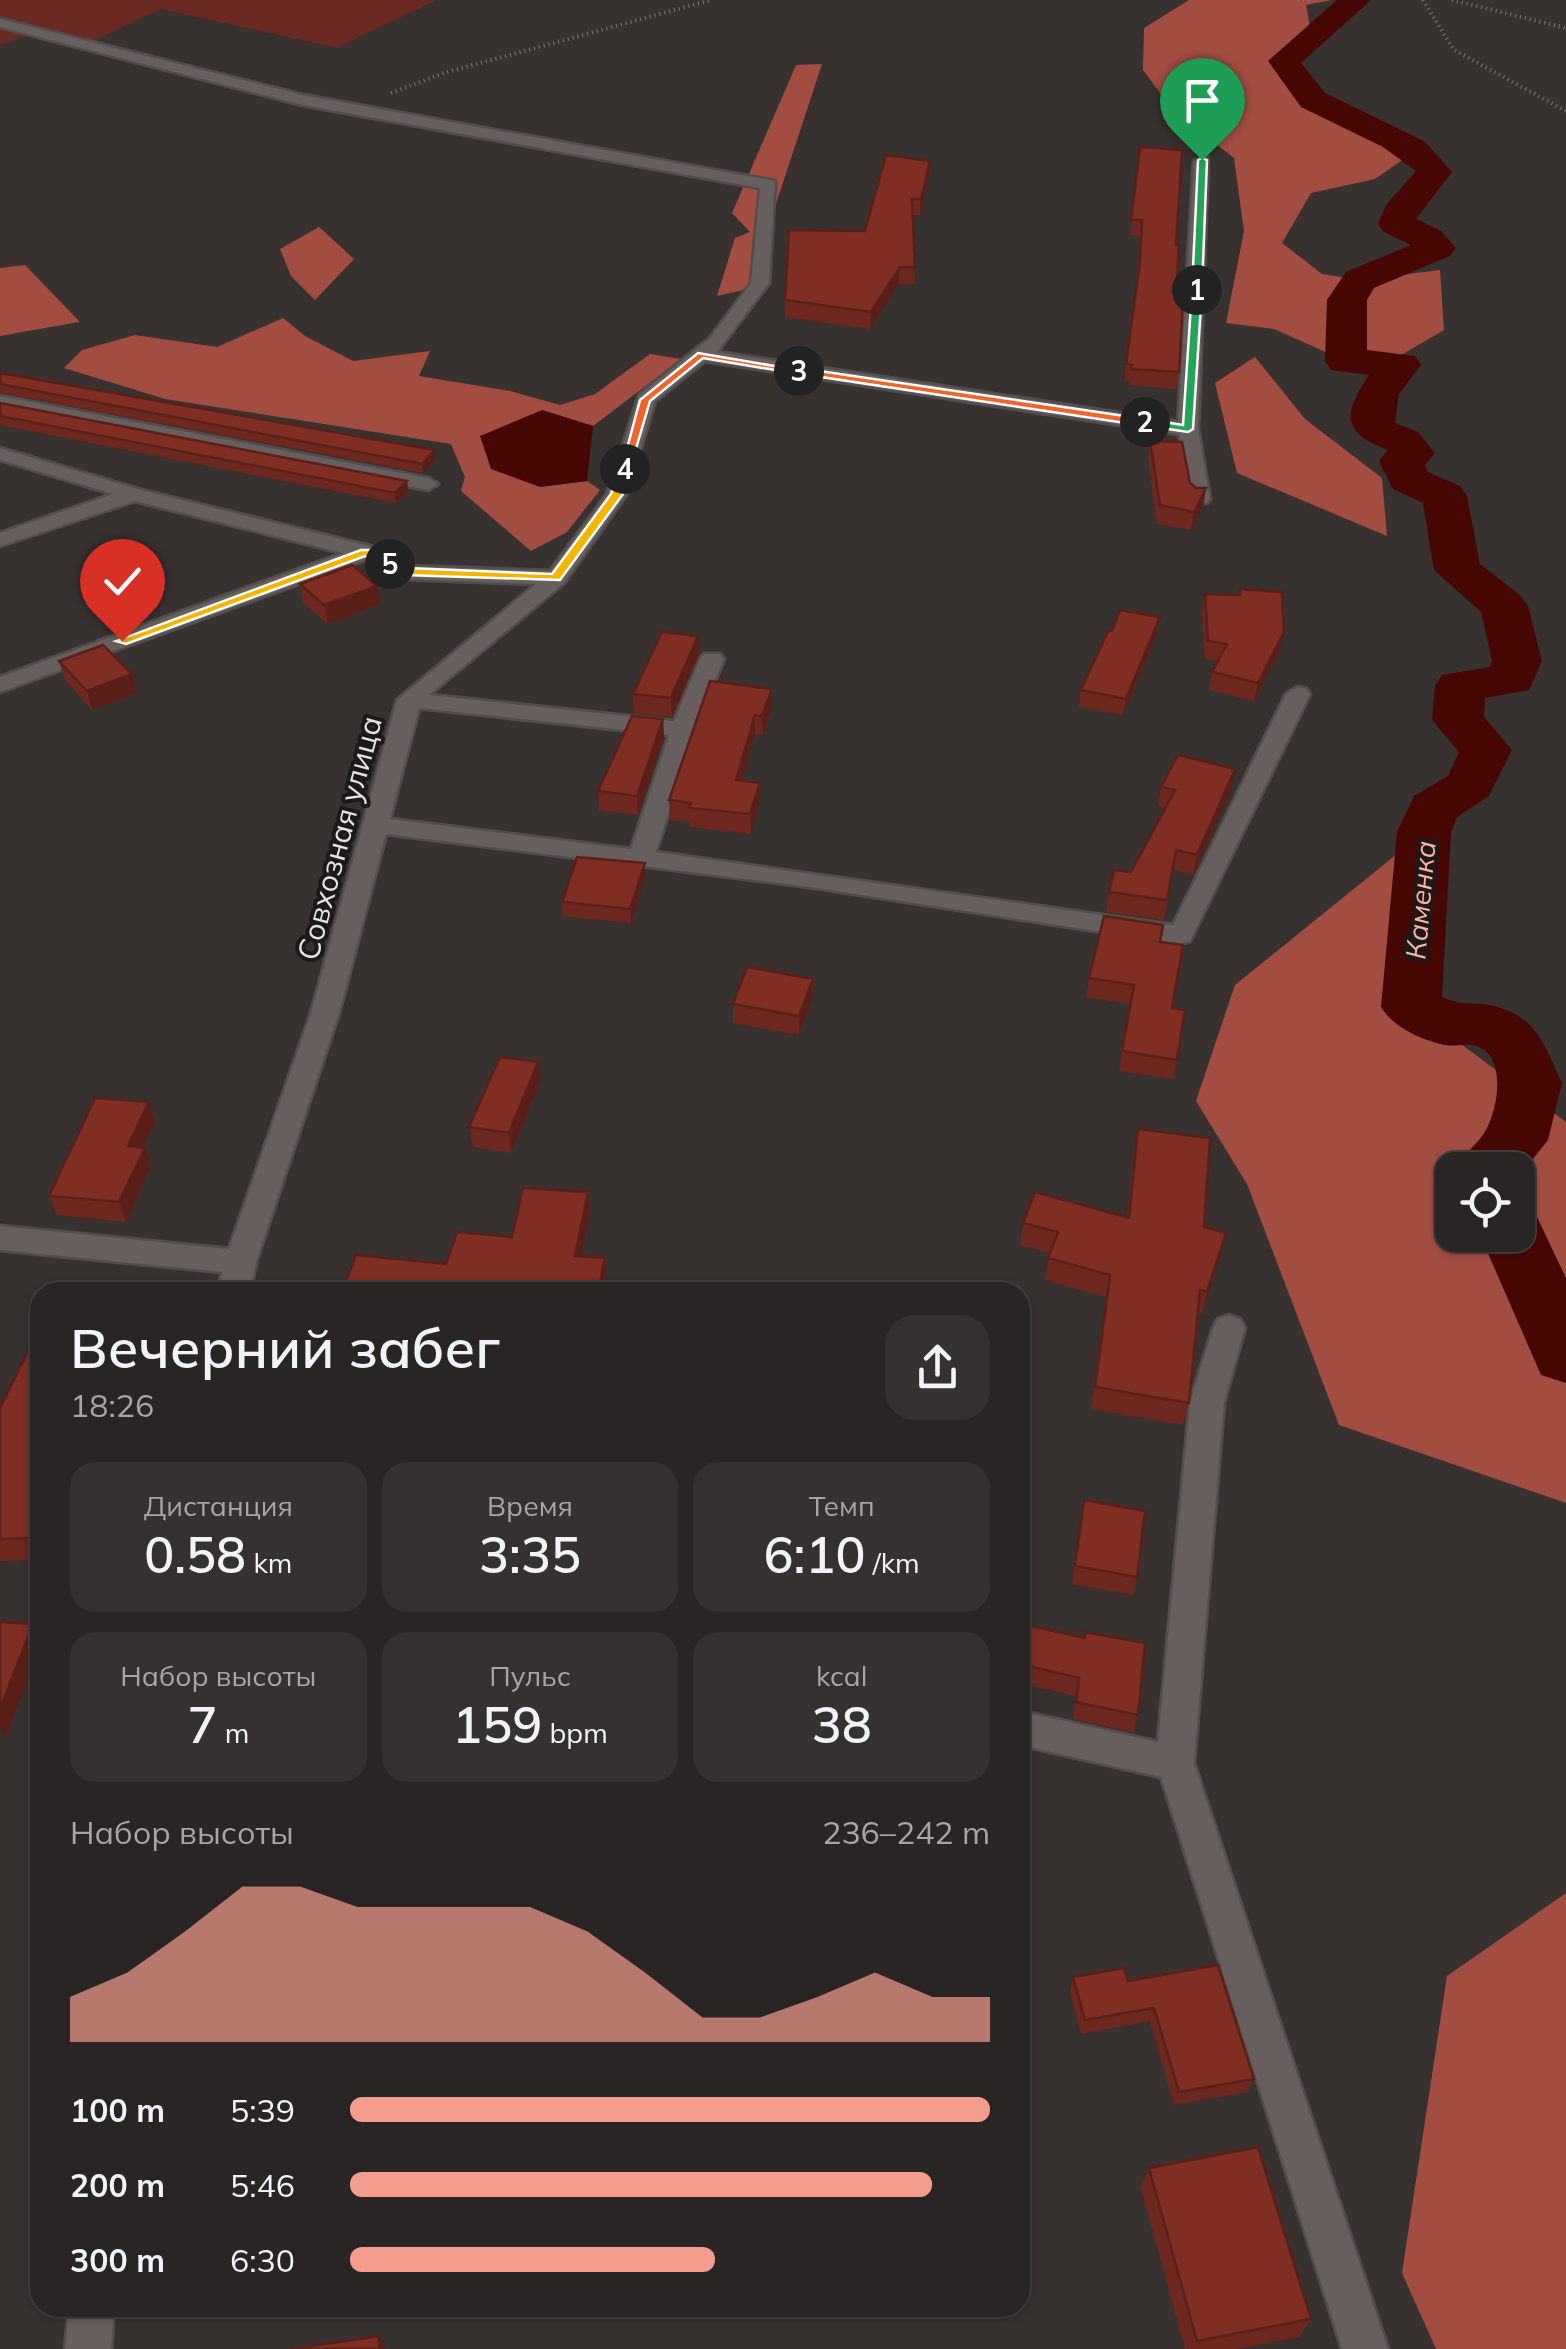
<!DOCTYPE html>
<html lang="ru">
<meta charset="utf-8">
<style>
:root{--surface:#292524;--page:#353131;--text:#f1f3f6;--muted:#a5a5a6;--line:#454241;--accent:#f59d8d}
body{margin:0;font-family:Mulish,sans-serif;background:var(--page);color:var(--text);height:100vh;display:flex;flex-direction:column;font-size:38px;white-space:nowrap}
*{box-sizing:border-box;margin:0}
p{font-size:32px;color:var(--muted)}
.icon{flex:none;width:55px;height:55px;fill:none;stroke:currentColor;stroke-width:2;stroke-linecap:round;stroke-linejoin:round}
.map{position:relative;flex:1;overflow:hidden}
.side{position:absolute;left:30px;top:1282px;width:1000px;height:1035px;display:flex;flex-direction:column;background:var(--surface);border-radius:30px;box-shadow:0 2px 8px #0004,0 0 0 2px var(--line)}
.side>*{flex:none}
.fabs{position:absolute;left:1435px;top:1152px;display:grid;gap:20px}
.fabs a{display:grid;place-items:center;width:100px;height:100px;border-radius:20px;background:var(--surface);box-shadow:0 2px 8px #0004,0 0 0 2px var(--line);font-size:50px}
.pin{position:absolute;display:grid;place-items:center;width:85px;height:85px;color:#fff;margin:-102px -42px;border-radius:50% 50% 50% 0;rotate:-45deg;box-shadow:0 0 10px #0007}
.pin .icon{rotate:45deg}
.km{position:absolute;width:50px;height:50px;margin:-25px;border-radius:50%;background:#222;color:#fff;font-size:28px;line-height:50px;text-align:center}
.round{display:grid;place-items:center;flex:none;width:105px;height:105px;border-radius:30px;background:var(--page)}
.headline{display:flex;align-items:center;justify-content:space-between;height:170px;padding:0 40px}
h1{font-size:55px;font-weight:600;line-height:75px}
.metrics{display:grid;grid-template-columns:repeat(3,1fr);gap:15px;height:170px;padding:10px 40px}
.metrics div{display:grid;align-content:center;border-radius:25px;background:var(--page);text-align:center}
.metrics b{font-size:50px;font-weight:600}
.metrics small{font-size:28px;font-weight:400}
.metrics p{font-size:28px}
.chart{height:280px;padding:20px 40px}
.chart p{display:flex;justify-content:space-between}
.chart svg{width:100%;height:180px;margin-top:10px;fill:var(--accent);opacity:.7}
ul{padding:0 40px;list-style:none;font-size:32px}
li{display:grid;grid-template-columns:160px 120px 1fr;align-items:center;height:75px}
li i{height:25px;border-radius:12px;background:var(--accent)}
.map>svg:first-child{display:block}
</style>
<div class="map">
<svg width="1566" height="2349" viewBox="0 0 1566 2349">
<rect width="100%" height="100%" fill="#373130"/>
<!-- green -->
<path fill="#692920" d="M0,0H436L337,48L161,9L93,41L44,30L0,45Z"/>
<!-- forest -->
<g fill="#a34d40" fill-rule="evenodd">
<path d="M1189,0H1332L1306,5L1311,32L1284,61L1314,101L1375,127L1404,159L1375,179L1311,193L1282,243L1322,274L1360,280L1440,270L1444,330L1391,361H1346L1274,329L1226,323L1244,231L1234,158L1171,108L1143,70L1144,28Z"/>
<path d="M822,64L748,289L717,296L735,238L750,232L732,213L796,65Z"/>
<path d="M319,227L354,259L315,300L291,276L280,249Z"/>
<path d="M25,265L79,321V322L0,336V268Z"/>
<path d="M283,318L305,336L353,361L430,351L419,376L510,391L560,405L595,394L650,354L681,359L593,426L542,410L540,487L587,481L600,490L567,532L531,551L461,491L465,477L451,444L165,399L64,368L82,350L135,335L217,347Z"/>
<path d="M1255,357L1305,419L1382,478L1387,536L1237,473L1215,383Z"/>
<path d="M1424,832L1411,1007L1566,1122V1503L1339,1425L1247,1184L1196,1101L1235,985ZM1452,1170H1518V1235H1452Z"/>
<path d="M1566,1893V2349H1436L1402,2273L1447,1976Z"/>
</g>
<!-- water -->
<path fill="#460703" d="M542,410L593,426L587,481L540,487L491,469L480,436Z"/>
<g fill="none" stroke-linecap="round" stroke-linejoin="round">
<!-- stream -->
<path stroke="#460703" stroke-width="6" d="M1351,0L1355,1"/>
<!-- river -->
<g fill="#460703" fill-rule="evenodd">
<path d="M1337,0H1371L1301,63L1325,93L1424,141L1452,172L1416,219L1441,231L1456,248L1450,256L1374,288L1367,300V350L1415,356L1421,365L1399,394L1395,423L1418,432L1435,453L1425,465L1428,472L1460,486L1467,496L1480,564L1521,596L1528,606L1542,661L1529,690L1485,698L1484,717L1512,750L1489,796L1457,817L1451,832L1442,997C1458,1005 1471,1002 1489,1005C1536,1014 1544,1044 1562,1083L1548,1140L1518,1178V1170H1454C1462,1154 1480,1143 1487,1128C1498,1107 1507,1056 1476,1046C1467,1043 1455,1047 1445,1045C1421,1040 1394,1028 1381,1007L1397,832L1414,796L1448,776L1459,752L1432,720L1435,686L1442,675L1490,667L1492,661L1481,612L1434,570L1423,503L1393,489L1379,461L1388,450C1342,433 1342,415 1369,375L1331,370L1325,361L1327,300L1346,272L1411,245L1384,232L1378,224L1386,205L1416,171L1383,147L1301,107L1268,61Z"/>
<path d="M1518,1211L1537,1217L1566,1278V1383L1541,1375L1480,1235H1518Z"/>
</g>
<defs>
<g id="minor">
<path d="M0,19L303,95L775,181L769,283L717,352L1178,422L1194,161L1208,158L1198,429L1210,499L1207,503H1193L1190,499L1179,434L705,361L655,401L627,494L564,583L429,695L674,721L700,659L704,654H720L724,659L695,729L656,852L1173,925L1286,694L1298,687L1306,689L1310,694L1190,941L1181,944L810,887L386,834L339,1013L256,1262L250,1292H218L222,1272L0,1250V1226L229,1249L311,1013L397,700L536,584L405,579L365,560L0,692V677L343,553L135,501L0,546V533L113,494L0,460V448L141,490L374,547L409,566L550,571L607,494L639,395L710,338L751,283L760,188L303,105L0,27ZM419,708L669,735L631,849L390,819Z"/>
<path d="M0,396L428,478L438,484L428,490L0,408Z"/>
<path d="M1229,1315L1240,1319L1245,1328L1224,1402L1194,1763L1388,2349H1342L1161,1777L1020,1745V1711L1158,1742L1190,1402L1213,1328L1218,1319Z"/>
<path d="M69,2308H114L111,2349H65Z"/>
</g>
</defs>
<!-- minor casing -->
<use href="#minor" stroke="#524d4c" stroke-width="5"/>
<!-- path -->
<g stroke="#7e7877" stroke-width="4" stroke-dasharray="1 4" stroke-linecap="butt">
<path d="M1298,0H1311"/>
<path d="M1423,0L1454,50L1566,111"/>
<path d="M1452,0L1566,28"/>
<path d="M391,93L444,73L711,0"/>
</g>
<!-- minor -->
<use href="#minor" fill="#665f5d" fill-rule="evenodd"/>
</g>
<!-- wall -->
<g fill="#6e271d">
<path d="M1140,147L1176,245L1179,372L1176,389L1129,385L1130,381H1124L1138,276L1140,236L1130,235Z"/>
<path d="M930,161L929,177L920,215H913L915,284H899L870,329L785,317V300L865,231Z"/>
<path d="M0,373L436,459L423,473L0,393Z"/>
<path d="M0,403L407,481L408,490L396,503L0,425Z"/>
<path d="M1150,441L1196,488H1206L1203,507L1191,530L1157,524L1148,459Z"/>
<path d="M300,584L380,604L328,624L303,602Z"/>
<path d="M1240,589L1280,650L1254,701L1209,690L1212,672L1218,661L1205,659L1202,611L1205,594L1239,595Z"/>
<path d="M1160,617L1157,633L1123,715L1079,707L1081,690L1112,631Z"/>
<path d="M698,636L699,655L672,717L634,713L633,694Z"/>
<path d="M59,661L132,674L137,693L92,710L65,680Z"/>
<path d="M772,689V708L763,735L755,734L742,781L760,802L751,834L690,827V822L670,820L669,800Z"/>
<path d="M663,719L664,738L638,815L599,810L598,791Z"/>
<path d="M1161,787L1232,788L1193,875L1173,869L1164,920L1106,912L1109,892L1131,872L1165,808L1158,806Z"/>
<path d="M645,863V878L631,923L563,916L562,902Z"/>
<path d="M1160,942L1172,1008L1177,1060L1173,1079L1119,1071L1131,1004L1086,997L1089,978Z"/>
<path d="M813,979L812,998L799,1035L733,1023V1004Z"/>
<path d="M540,1082L511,1153L473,1147L469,1127Z"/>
<path d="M149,1102L155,1122L143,1147L151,1167L126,1222L57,1215L49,1196Z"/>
<path d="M1138,1129L1204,1227L1226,1233L1202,1314L1198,1313L1189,1403L1183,1425L1091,1409L1106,1297L1045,1280L1050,1253L1020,1245L1023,1223L1127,1217L1134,1151Z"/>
<path d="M40,1342V1560L0,1561V1408Z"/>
<path d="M1084,1500L1137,1577L1133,1595L1072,1584Z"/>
<path d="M1020,1629L1084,1638L1138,1715L1133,1733L1073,1719L1076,1696L1020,1683Z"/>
<path d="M1073,1977L1128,1981L1254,2079L1248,2092L1174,2105L1150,2021L1081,2034L1070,1991Z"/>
<path d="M1149,2168L1311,2319L1299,2337L1235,2349H1185L1141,2188Z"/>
</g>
<!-- shaded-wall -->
<g fill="#5a2018">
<path d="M930,161L929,177L920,215L921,199Z"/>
<path d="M900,267L899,284L870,329L871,312Z"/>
<path d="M435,450L436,459L423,473L422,464Z"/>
<path d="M407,481L408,490L396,503L395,493Z"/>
<path d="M1206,488L1203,507L1191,530L1194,512Z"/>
<path d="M377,586L380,604L328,624L324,605Z"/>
<path d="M1160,617L1157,633L1123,715L1126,699Z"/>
<path d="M1284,632L1280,650L1254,701L1258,683Z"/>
<path d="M698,636L699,655L672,717L671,698Z"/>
<path d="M132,674L137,693L92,710L87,691Z"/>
<path d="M772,689V708L763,735L762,716Z"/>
<path d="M755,715V734L737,799L736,780Z"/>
<path d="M663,719L664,738L638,815L637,796Z"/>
<path d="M1235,769L1232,788L1193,875L1197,855Z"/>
<path d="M760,783V802L751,834L750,814Z"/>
<path d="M645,863V878L631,923L630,909Z"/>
<path d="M813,979L812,998L799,1035V1016Z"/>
<path d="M538,1062L540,1082L511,1153L509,1133Z"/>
<path d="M149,1102L155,1122L134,1165L128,1146Z"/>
<path d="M145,1148L151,1167L126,1222L119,1202Z"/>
<path d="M588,1192L590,1210L578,1275L575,1256Z"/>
<path d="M1226,1233L1220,1255L1202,1314L1207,1292Z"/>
<path d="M605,1258L606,1277L604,1292H598Z"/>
<path d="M33,1624L40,1638V1647L6,1737L0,1728V1709Z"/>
<path d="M379,2336L385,2349H379Z"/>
</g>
<!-- building -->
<g fill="#802d22" stroke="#5a2018" stroke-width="2.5">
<path d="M1140,147L1182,150L1176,245L1179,246L1177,280H1184L1179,372L1131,369L1132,365L1126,364L1140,262L1142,220H1131Z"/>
<path d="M886,155L930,161L921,199H912L915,267H900L871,312L785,300L789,230L865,231Z"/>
<path d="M0,373L435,450L422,464L0,384Z"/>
<path d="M0,403L407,481L395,493L0,416Z"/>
<path d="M1150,441L1182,442L1190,483L1196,488H1206L1194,512L1160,505Z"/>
<path d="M352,565L377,586L324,605L300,584Z"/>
<path d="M1240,589L1282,592L1284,632L1258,683L1212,672L1227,644L1208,641L1205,594L1240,595Z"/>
<path d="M1120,610L1160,617L1126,699L1081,690L1108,631H1112Z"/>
<path d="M662,632L698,636L671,698L633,694Z"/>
<path d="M103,645L132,674L87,691L59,661Z"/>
<path d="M710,681L772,689L762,716L755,715L736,780L760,783L750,814L689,808L691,803L669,800Z"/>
<path d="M632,716L663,719L637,796L598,791Z"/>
<path d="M1178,755L1235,769L1197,855L1176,850L1167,900L1109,892L1114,870L1131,872L1175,790L1161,787Z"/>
<path d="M577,857L645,863L630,909L562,902Z"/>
<path d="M1104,916L1163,925L1160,942L1183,945L1172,1008L1185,1010L1177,1060L1122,1051L1134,985L1089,978Z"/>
<path d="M747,967L813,979L799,1016L733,1004Z"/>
<path d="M500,1057L538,1062L509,1133L469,1127Z"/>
<path d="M95,1098L149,1102L128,1146L145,1148L119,1202L49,1196Z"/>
<path d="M1138,1129L1210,1138L1204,1227L1226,1233L1207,1292L1200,1290L1189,1403L1095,1387L1110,1275L1048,1258L1058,1232L1023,1223L1035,1192L1129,1218Z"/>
<path d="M523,1188L588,1192L575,1256L605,1258L598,1292H342L356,1255L446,1264L457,1232L512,1237Z"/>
<path d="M33,1341L40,1342V1538L0,1539V1408Z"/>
<path d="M1084,1500L1145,1511L1137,1577L1075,1566Z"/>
<path d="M0,1622L33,1624L0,1709Z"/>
<path d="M1021,1624L1085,1638V1632L1145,1643L1138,1715L1076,1702L1079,1678L1020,1664Z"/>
<path d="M1218,1965L1254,2079L1179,2092L1154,2008L1085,2020L1073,1977L1124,1968L1128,1981Z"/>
<path d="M1258,2147L1311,2319L1197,2341L1149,2168Z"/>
<path d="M379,2336V2349H291Z"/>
</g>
<!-- split-1 -->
<path fill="#22a559" stroke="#fff" stroke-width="2.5" d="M1202,158L1207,160L1202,290L1197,293L1192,290L1198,160Z"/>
<!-- split-2 -->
<path fill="#22a559" stroke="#fff" stroke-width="2.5" d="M1197,287L1202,290L1193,429L1188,432L1141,425L1145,419L1183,425L1192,290Z"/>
<!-- split-3 -->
<path fill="#f0652b" stroke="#fff" stroke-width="2.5" d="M799,368L1145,419L1150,422L1145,426L795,373Z"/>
<!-- split-4 -->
<path fill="#f0652b" stroke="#fff" stroke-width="2.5" d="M698,353L804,371L799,374L703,358L650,401L630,469L621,471L640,400Z"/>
<!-- split-5 -->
<path fill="#f5b400" stroke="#fff" stroke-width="2.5" d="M625,466L630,469L623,494L560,580L405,575L384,564L390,561L407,568L552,574L611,494L619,469Z"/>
<!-- split-6 -->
<path fill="#f5b400" stroke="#fff" stroke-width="2.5" d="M361,550H370L396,564L386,567L365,556L126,644L116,641Z"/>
<g text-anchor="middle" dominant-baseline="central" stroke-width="8" stroke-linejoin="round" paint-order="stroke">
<!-- far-water labels -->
<g font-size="28" font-style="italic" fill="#fdb4a7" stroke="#1c1a19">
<text transform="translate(1420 900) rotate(-85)">Каменка</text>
</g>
<!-- street labels -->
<g font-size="30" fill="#e6e2e1" stroke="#1c1a19">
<text transform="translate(339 838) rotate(-75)">Совхозная улица</text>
</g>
</g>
</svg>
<div class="fabs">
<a><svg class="icon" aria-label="locate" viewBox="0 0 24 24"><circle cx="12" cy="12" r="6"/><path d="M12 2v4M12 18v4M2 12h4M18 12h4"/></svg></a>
</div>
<div class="pin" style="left:1202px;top:160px;background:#1e9e55"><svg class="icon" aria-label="arrive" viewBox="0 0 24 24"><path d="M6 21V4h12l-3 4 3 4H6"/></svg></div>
<div class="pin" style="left:122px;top:641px;background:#d93025"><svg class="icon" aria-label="check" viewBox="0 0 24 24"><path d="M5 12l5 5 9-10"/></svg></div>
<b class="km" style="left:1197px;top:290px">1</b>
<b class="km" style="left:1145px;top:422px">2</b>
<b class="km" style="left:799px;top:371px">3</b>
<b class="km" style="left:625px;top:469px">4</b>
<b class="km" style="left:390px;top:564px">5</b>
<section class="side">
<div class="headline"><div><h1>Вечерний забег</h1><p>18:26</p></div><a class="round"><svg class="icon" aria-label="share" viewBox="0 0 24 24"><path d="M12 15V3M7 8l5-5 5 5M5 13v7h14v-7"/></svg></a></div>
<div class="metrics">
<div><p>Дистанция</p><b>0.58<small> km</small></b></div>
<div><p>Время</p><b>3:35</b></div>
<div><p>Темп</p><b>6:10<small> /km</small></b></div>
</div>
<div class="metrics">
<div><p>Набор высоты</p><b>7<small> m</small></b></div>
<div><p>Пульс</p><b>159<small> bpm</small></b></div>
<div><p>kcal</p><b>38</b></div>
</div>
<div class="chart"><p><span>Набор высоты</span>236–242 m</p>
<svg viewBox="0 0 160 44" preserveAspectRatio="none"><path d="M0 44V33L10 27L20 17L30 6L40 6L50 11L60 11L70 11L80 11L90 17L100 27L110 38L120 38L130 33L140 27L150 33L160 33V44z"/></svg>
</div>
<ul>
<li><b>100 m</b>5:39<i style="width:100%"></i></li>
<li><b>200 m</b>5:46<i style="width:91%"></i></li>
<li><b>300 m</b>6:30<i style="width:57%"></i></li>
</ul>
</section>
</div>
